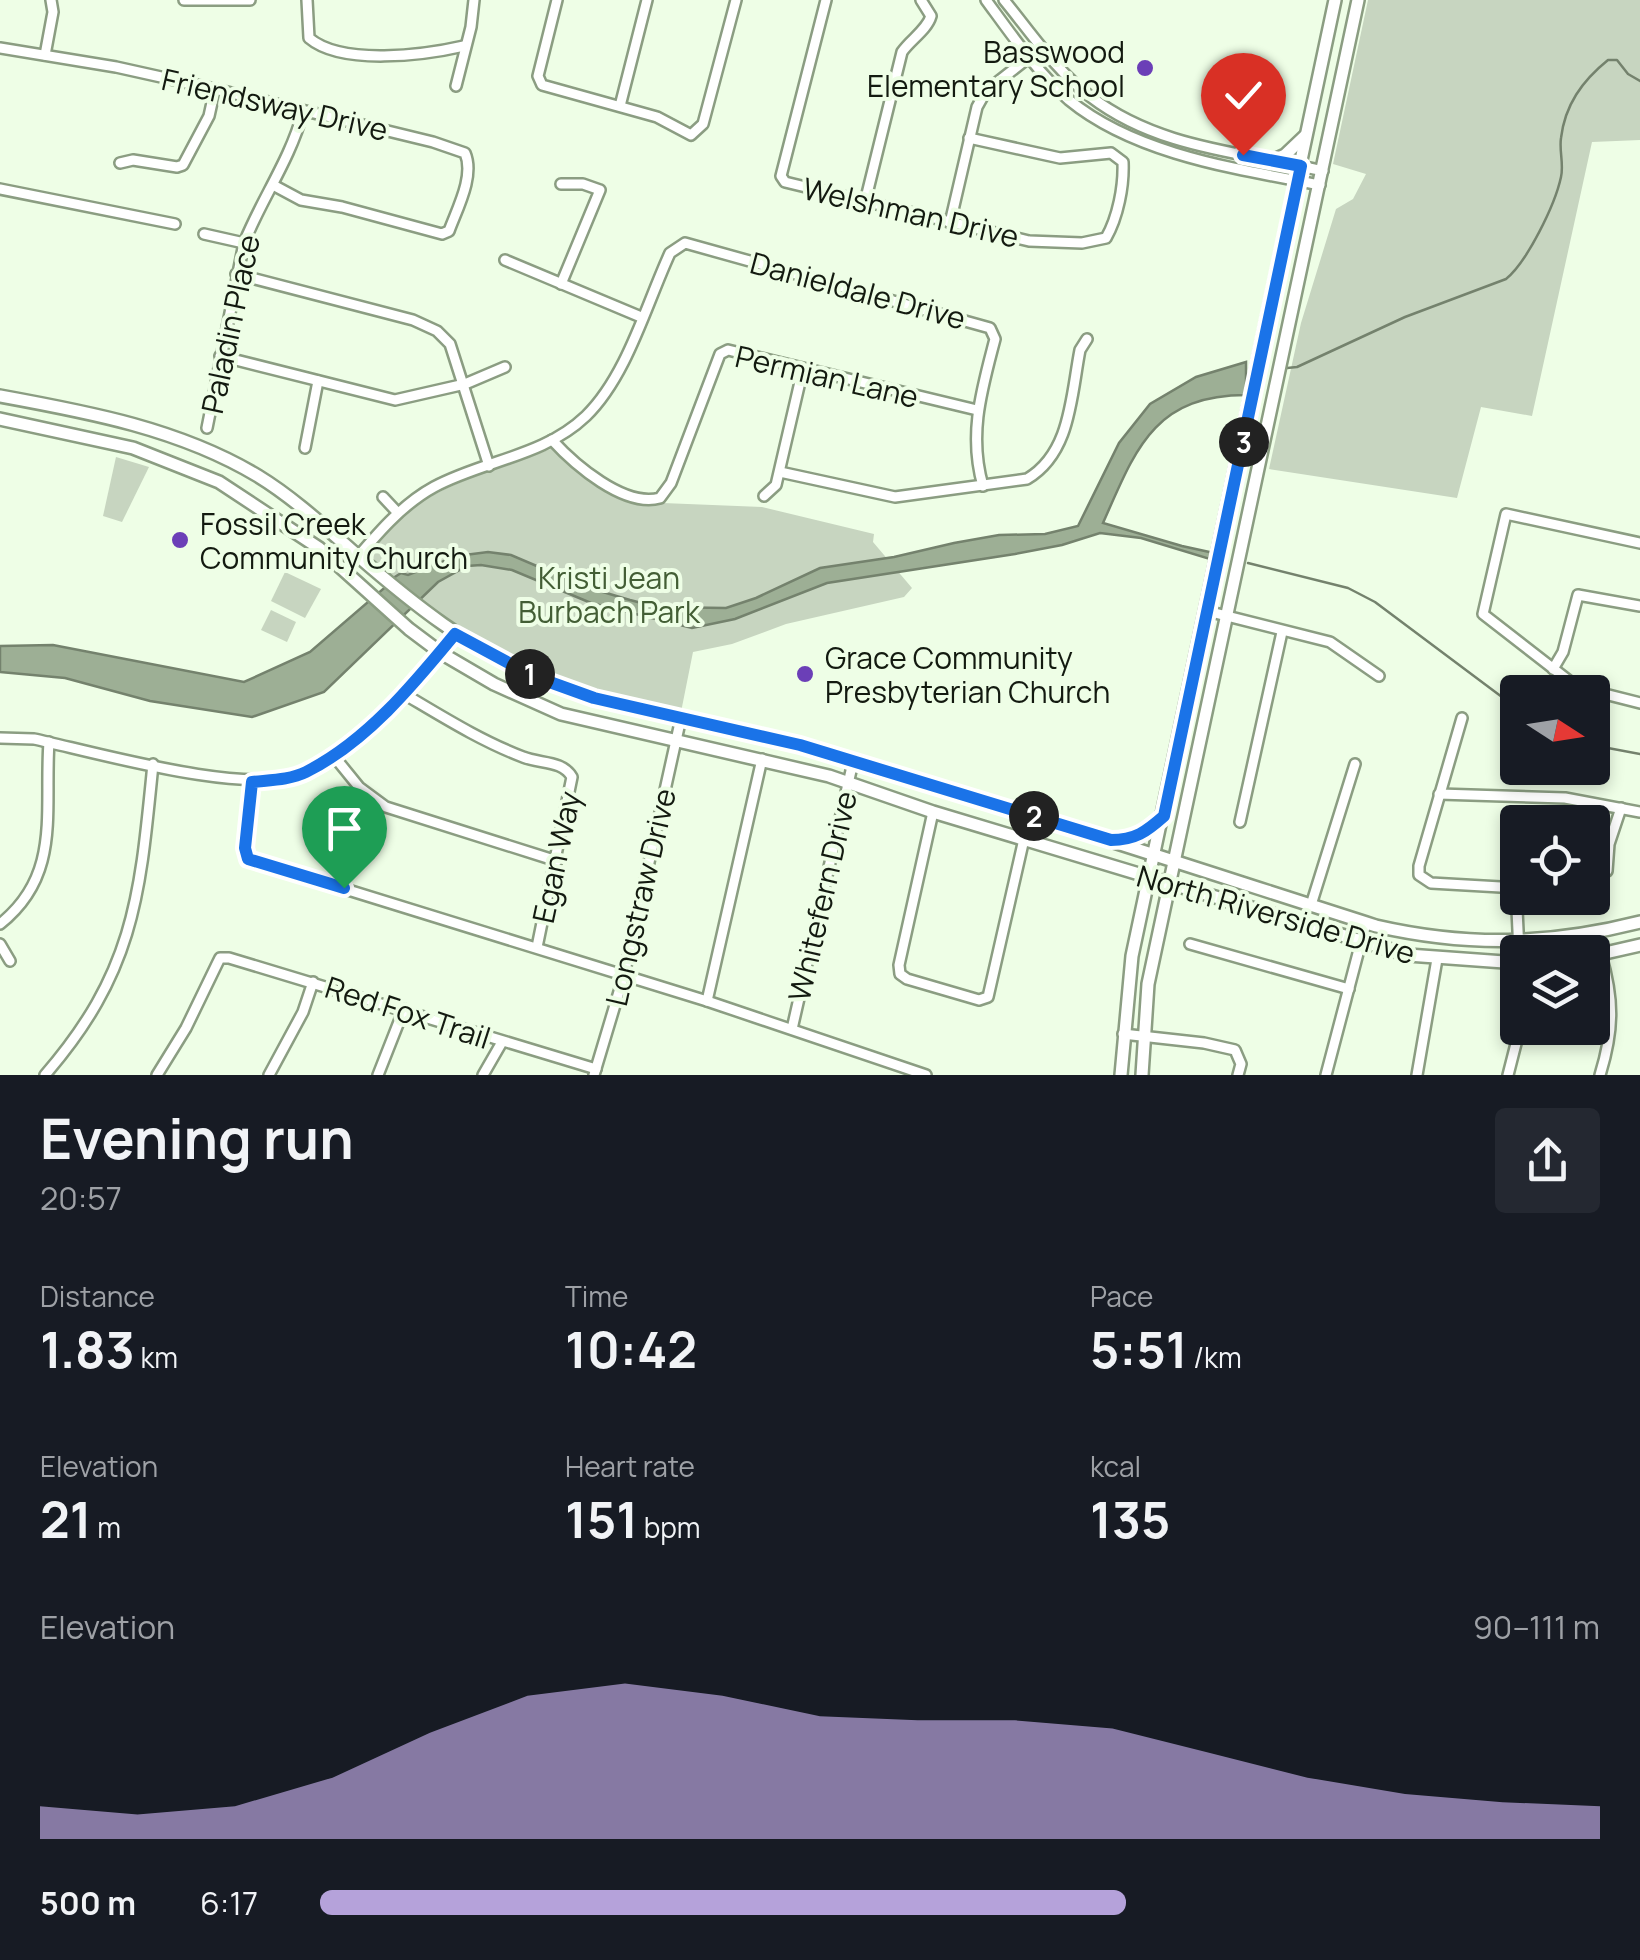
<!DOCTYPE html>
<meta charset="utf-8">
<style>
:root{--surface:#171b24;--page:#242831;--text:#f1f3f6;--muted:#9ea1a6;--accent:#b5a2da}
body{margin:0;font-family:Manrope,sans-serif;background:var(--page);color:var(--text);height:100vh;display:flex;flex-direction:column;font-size:38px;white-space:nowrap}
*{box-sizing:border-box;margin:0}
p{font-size:32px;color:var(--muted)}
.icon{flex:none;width:55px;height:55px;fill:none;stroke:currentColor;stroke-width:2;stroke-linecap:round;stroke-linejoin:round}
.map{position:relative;height:1075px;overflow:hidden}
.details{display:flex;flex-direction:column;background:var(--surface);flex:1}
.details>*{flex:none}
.needle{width:65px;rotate:102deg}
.fabs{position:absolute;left:1500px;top:675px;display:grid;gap:20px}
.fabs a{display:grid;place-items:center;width:110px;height:110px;border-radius:10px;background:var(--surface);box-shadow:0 5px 15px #0003;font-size:50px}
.pin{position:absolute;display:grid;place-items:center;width:85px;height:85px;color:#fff;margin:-102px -42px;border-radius:50% 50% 50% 0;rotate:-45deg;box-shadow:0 0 10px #0007}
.pin .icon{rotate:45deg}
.km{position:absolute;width:50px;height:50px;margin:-25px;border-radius:50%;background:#222;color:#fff;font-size:28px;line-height:50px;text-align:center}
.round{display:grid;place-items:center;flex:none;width:105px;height:105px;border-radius:10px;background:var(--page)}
.head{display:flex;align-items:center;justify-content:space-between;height:170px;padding:0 40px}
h1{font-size:55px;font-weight:700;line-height:75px}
.figures{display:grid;grid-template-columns:repeat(3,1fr);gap:15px;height:170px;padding:10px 40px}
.figures div{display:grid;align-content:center}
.figures b{font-size:50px;font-weight:700}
.figures small{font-size:28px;font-weight:400}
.figures p{font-size:28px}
.chart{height:280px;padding:20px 40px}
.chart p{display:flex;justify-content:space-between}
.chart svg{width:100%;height:180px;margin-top:10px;fill:var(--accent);opacity:.7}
ul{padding:0 40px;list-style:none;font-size:32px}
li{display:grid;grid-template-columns:160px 120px 1fr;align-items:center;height:75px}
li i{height:25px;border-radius:12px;background:var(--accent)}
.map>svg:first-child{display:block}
</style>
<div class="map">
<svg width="1640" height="1075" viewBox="0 0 1640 1075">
<rect width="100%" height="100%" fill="#eefee6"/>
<!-- green -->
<g fill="#c7d5c0">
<path d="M1368,0H1640V140L1592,142L1532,416L1481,407L1457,498L1269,469L1301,323L1336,209L1353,199L1366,174L1333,164Z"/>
<path d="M553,448L595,484L638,502L762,507L874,534L873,542L912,588L904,597L786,624L732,644L693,652L681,712L599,693L537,671L451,624L391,577L370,555C408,488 487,475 553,448Z"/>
<path d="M116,457L149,467L122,522L103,516Z"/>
<path d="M285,572L321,589L305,618L271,601Z"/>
<path d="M271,610L296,622L287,642L261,630Z"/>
</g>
<!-- water -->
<path fill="#9daf95" stroke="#74826d" stroke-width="2.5" d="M1246,362V395C1153,395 1135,451 1103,523L1182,546L1214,553L1213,560L1141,538L1100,533L1062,545L1015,554L827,583L735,619L692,628L591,603L512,570L481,565L467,566L438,582L324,692L252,717L150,701L65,678L0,672V646L53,645L244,682L310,652L389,584L387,582L401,573L408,575L457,556L488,552L511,555L586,587L630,600L657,607L726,608L756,598L820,568L894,557L954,543L999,535L1045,534L1078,526L1119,443L1150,404L1196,377Z"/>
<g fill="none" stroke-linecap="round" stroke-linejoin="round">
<!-- stream -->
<g stroke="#74826d" stroke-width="2.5">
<path d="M1287,368L1297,367L1405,317L1506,279C1527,262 1555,205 1561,177C1564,164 1559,151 1561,138C1565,105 1582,81 1608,60H1617L1628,74L1640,81"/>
<path d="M1248,563L1348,588L1375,602L1518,709"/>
<path d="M1592,745L1640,754"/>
</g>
<defs>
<g id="minor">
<path d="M184,0H250"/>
<path d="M307,0L309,38C342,66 425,55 464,46"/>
<path d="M557,0L538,76L542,85L657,117L691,135L703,124L736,0"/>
<path d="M826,0L781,176L785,182L1029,241L1082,243L1106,238C1118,217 1124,186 1123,162L1111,153L1060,158L969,138"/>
<path d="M986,0C1011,34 1037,72 1069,100C1136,155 1238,169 1320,185"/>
<path d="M1004,0C1031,33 1057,72 1091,97C1159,149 1243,152 1323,171"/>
<path d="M0,48L116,67L215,89L433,142L465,153C475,176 457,209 449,231L442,234L342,207L301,200L273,185"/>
<path d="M45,55L53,12L51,0"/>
<path d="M456,86L471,27L474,0"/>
<path d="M620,106L647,0"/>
<path d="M120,163L133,160L177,167L183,165L209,116L215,89"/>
<path d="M0,189L175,224"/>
<path d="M865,202L902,52C910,40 927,30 931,16L921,0"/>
<path d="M950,223L977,107L986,91L1032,55"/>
<path d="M204,234L244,243"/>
<path d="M505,260L641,317"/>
<path d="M236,274L413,320L437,331L450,344L489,466"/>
<path d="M561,284L600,190L583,184H561"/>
<path d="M220,356L395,400L465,384L505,367"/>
<path d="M207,428L244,243C262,198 290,160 303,112"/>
<path d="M552,440C574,464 624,508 660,498L671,483L720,354L728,350L977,410"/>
<path d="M305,448L318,381"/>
<path d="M780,472L895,497L1027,479C1071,453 1071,396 1080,350L1087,339"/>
<path d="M764,496L776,485L803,369"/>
<path d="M383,497L398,513"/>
<path d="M1640,543L1506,514L1483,614L1577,687L1640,703"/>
<path d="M346,571C372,540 399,506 434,487C484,460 543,457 586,416C627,376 646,305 670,253L685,243L990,328L995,339C982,389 968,434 983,486"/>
<path d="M1207,611L1330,642L1379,676"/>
<path d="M1553,669L1563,652L1578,595L1640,606"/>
<path d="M404,694C443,717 481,741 523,757C540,764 562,760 572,777L537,947"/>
<path d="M1462,718L1419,866V875L1431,883L1518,888"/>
<path d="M0,738L34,739C94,752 250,797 304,773C357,750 418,679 455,634"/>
<path d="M333,755L359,787L386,807L557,861"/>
<path d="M252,781L245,848L248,859L707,1001L926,1075"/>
<path d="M1439,794L1565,798L1640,812"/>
<path d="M933,812L899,965L900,974L907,979L979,1000L988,997L1024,839"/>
<path d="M1240,822L1282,632"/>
<path d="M1592,879L1607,871L1609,844L1621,808"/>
<path d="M1516,888L1519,952"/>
<path d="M1311,905L1355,764"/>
<path d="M0,924C62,875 44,811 49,742"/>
<path d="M0,944L10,961"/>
<path d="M1190,944L1349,989"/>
<path d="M707,1001L762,759"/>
<path d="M792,1029L853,762"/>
<path d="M1123,1034L1204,1043L1235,1050L1241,1064L1238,1075"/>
<path d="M45,1075C135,971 140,895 153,764"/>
<path d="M157,1075L186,1028L217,964L220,958H229L596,1069"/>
<path d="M269,1075L303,1012L313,982"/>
<path d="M378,1075L404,1009"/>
<path d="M483,1075L502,1042"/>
<path d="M594,1075L624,975L681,718"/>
<path d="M1326,1075L1366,923"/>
<path d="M1417,1075L1437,959"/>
<path d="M1508,1075L1520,1028"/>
<path d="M1600,1075C1614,1030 1614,999 1601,955"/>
</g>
<g id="major">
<path d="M1272,161L1285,155L1305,136"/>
<path d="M0,396C88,412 180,429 258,476C294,498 326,528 358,556C413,604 470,649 538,678C622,713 714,720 801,745C994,802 1185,865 1376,926C1468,947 1549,945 1640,922"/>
<path d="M0,419L133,448L219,482L319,548L409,629L441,653L494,684L561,714L829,776L933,812L1408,955L1518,963"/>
<path d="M1121,840L1139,837L1164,817"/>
<path d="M1592,956L1640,945"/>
<path d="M1121,1075L1132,956L1335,0"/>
<path d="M1142,1075L1148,984L1358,0"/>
</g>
</defs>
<!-- minor casing -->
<use href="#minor" stroke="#8b9d82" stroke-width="14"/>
<!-- major casing -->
<use href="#major" stroke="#8b9d82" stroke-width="16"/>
<!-- minor -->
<use href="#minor" stroke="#fff" stroke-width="9"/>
<!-- major -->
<use href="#major" stroke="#fff" stroke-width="11"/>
</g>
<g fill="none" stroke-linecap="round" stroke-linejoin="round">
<defs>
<path id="route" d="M344,888L248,859L245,848L252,782C270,780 290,780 306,772C366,742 413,685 455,634L533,676L594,698L800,745L1111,840C1135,840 1146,832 1164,816L1301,166L1243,155"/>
</defs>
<!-- route casing -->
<use href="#route" stroke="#fff" stroke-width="20"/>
<!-- route -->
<use href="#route" stroke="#1a73e8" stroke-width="12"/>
</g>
<!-- markers -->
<g fill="#6b3fb7" stroke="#eefee6" stroke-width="4">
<circle cx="1145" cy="68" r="10"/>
<circle cx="180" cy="540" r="10"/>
<circle cx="805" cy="674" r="10"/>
</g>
<g text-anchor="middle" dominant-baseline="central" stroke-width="8" stroke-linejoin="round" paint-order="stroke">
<!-- poi labels -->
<g font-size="30" fill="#131a10" stroke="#eefee6" text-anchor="start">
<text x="1125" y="51" text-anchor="end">Basswood<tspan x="1125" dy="34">Elementary School</tspan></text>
<text x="200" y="523">Fossil Creek<tspan x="200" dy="34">Community Church</tspan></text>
<text x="825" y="657">Grace Community<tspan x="825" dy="34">Presbyterian Church</tspan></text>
</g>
<!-- street labels -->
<g font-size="30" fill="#131a10" stroke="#eefee6">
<text transform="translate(275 104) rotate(13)">Friendsway Drive</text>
<text transform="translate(911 212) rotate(13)">Welshman Drive</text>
<text transform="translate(858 290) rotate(15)">Danieldale Drive</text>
<text transform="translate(230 324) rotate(-78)">Paladin Place</text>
<text transform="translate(827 376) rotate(13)">Permian Lane</text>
<text transform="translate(556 857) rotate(-78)">Egan Way</text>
<text transform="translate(822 896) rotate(-77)">Whitefern Drive</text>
<text transform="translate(640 897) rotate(-77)">Longstraw Drive</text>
<text transform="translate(1276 914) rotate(16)">North Riverside Drive</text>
<text transform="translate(408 1012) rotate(18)">Red Fox Trail</text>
</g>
<!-- park labels -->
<g font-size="30" fill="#435e35" stroke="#eefee6">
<text x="609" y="577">Kristi Jean<tspan x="609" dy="34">Burbach Park</tspan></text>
</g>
</g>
</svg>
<div class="fabs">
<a><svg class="needle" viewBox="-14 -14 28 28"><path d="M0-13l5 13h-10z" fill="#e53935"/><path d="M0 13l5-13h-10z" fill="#9ea1a6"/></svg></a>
<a><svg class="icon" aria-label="locate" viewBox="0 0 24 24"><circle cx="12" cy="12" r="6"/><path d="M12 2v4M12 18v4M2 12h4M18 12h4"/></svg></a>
<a><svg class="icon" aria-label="layers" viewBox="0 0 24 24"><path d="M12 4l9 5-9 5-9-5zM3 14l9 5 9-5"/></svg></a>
</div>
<div class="pin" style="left:344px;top:888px;background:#1e9e55"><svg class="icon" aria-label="arrive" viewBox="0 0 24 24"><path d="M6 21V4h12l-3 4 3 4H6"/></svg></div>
<div class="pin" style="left:1243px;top:155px;background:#d93025"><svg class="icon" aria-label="check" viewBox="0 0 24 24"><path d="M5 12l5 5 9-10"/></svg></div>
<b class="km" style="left:530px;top:674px">1</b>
<b class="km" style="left:1034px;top:816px">2</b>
<b class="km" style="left:1244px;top:442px">3</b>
</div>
<section class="details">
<div class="head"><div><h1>Evening run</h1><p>20:57</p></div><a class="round"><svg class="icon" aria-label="share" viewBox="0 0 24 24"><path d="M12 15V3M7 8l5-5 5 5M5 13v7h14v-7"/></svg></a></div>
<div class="figures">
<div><p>Distance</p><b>1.83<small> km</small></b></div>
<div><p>Time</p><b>10:42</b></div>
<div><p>Pace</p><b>5:51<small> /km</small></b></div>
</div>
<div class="figures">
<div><p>Elevation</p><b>21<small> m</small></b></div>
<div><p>Heart rate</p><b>151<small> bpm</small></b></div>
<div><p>kcal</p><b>135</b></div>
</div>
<div class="chart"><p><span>Elevation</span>90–111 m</p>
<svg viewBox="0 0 160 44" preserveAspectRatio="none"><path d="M0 44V36L10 38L20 36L30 29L40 18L50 9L60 6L70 9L80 14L90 15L100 15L110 17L120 23L130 29L140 33L150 35L160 36V44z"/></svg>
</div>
<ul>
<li><b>500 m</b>6:17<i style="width:63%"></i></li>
</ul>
</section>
